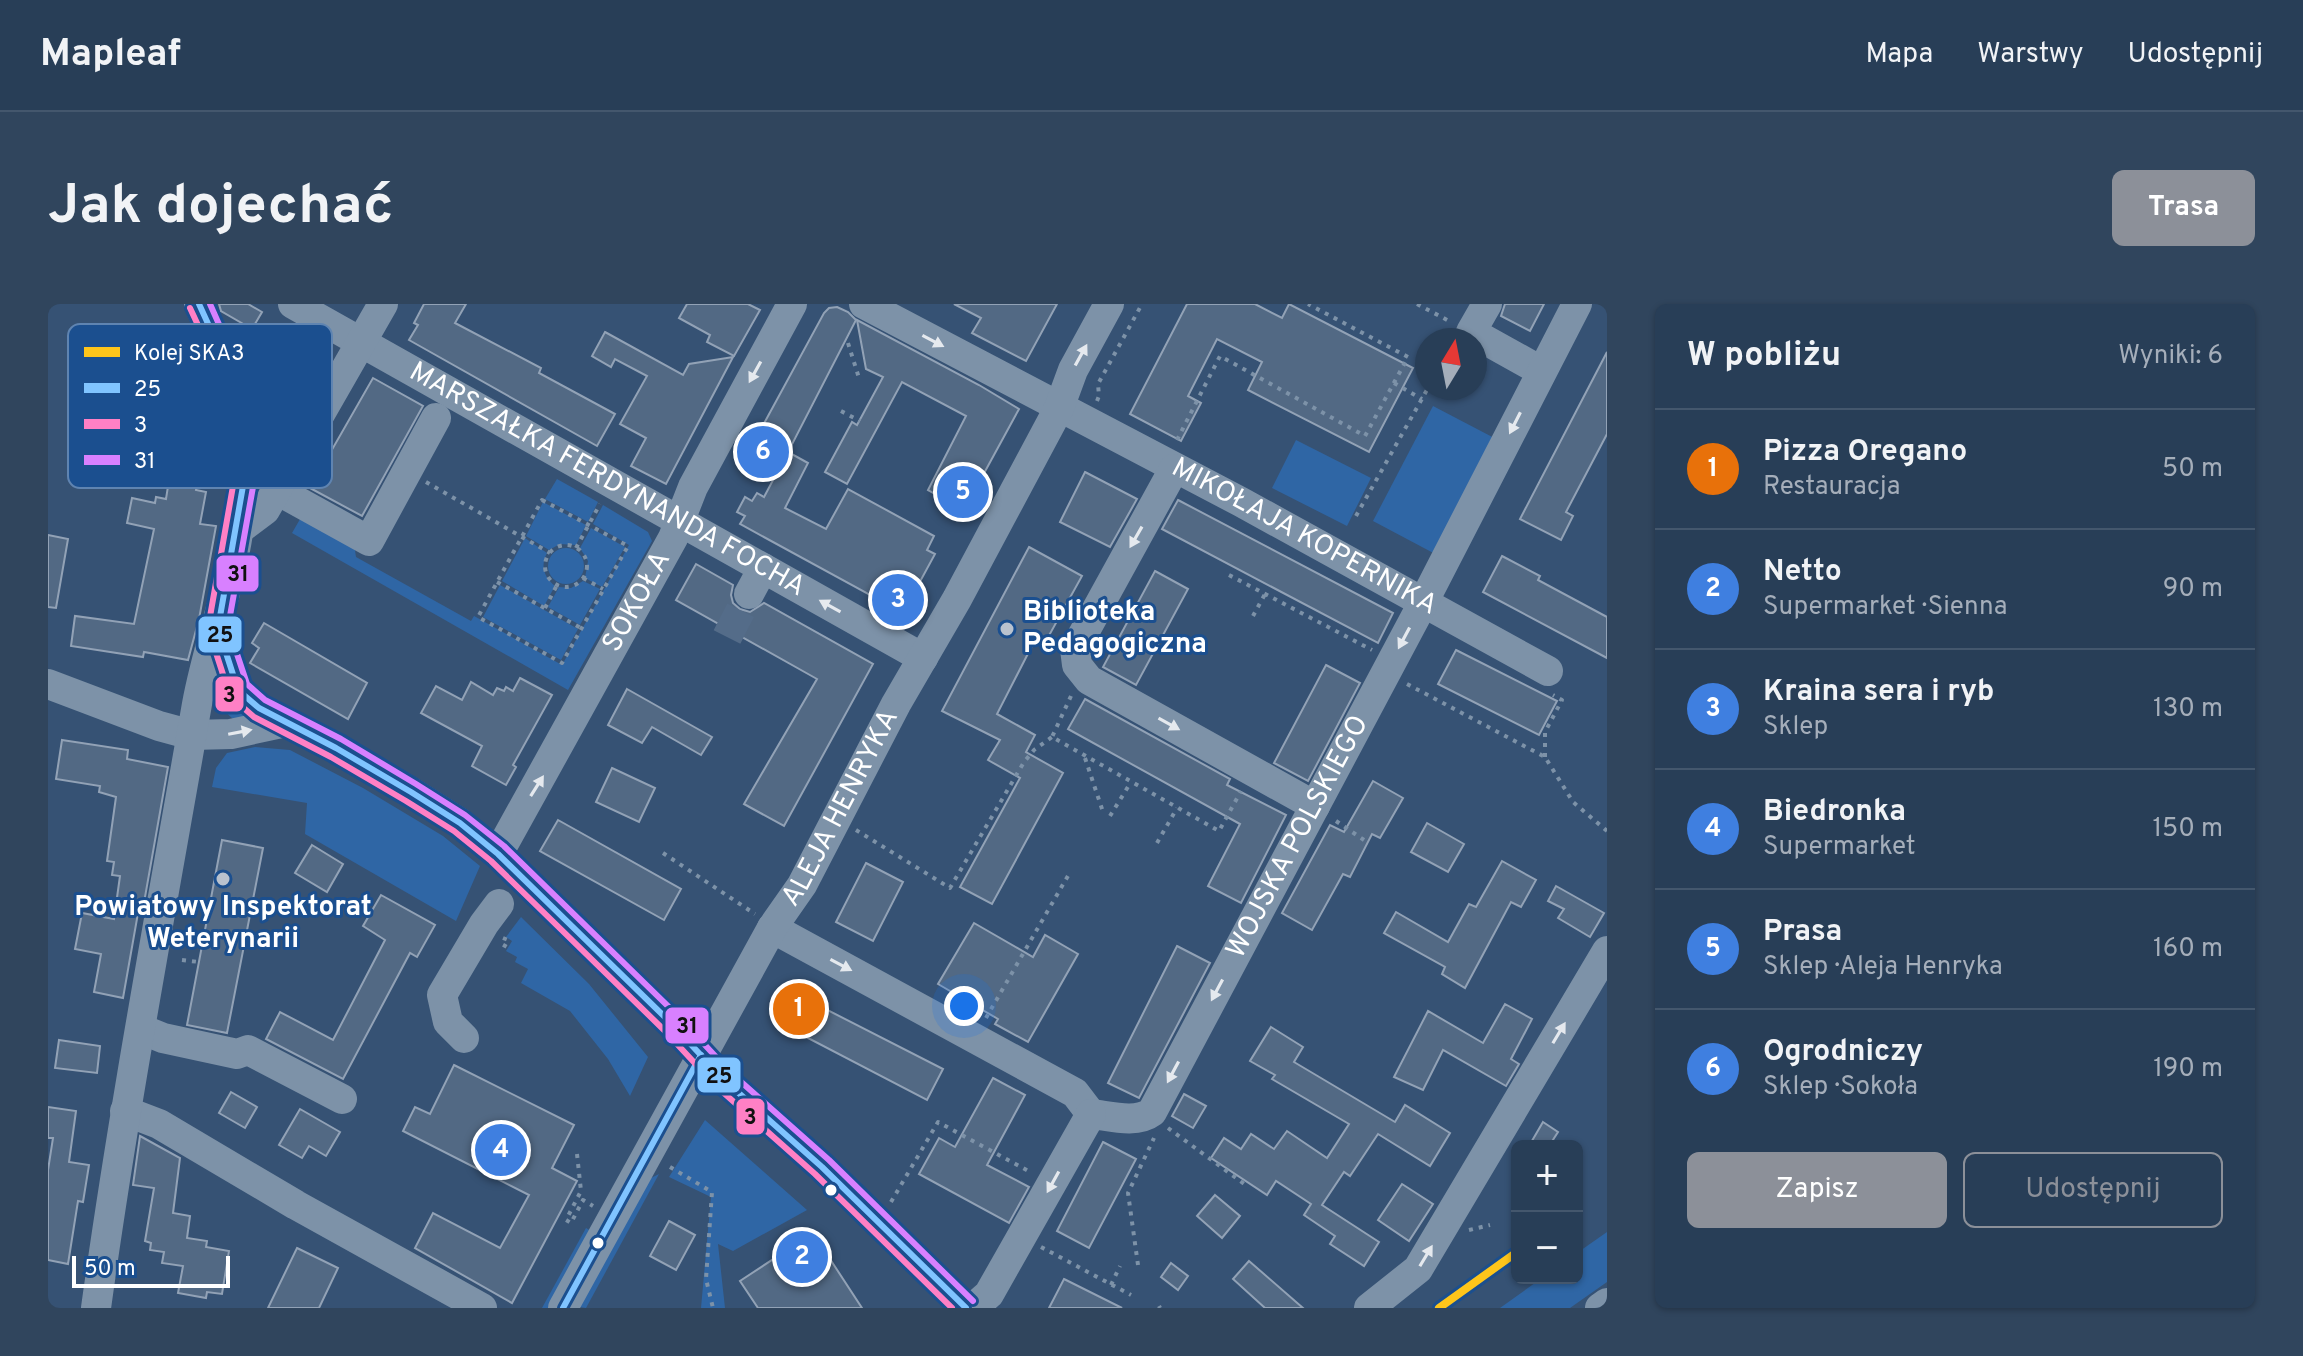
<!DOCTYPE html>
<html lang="pl">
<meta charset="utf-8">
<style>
body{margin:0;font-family:Overpass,sans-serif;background:#30455d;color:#f1f3f6}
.controls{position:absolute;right:24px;bottom:24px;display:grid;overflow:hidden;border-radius:12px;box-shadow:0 2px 6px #0004}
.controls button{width:72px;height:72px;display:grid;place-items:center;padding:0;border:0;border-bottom:2px solid #44576d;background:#283e57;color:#f1f3f6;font:40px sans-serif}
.compass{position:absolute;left:1367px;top:24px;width:72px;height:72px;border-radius:50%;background:#283e57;box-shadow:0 2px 6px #0004;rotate:10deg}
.scale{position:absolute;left:24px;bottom:20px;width:158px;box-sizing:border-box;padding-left:8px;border:4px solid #fff;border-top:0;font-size:22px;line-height:28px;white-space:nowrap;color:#fff;-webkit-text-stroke:6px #1b4f8f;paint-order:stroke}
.you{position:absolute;left:916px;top:702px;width:28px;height:28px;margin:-20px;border:6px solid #fff;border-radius:50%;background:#1a73e8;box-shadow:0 0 0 12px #1a73e833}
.badge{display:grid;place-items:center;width:52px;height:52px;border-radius:50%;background:#8c9099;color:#fff;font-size:26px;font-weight:700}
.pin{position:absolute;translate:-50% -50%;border:4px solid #fff;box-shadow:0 2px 8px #0006}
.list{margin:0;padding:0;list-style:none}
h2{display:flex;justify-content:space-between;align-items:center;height:104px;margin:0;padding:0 32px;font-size:34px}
h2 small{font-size:26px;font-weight:400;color:#a5aeba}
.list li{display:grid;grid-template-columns:52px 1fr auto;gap:24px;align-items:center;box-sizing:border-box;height:120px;padding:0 32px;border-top:2px solid #44576d}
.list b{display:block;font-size:30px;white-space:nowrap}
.list p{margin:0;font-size:26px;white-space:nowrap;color:#a5aeba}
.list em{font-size:26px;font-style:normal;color:#a5aeba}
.actions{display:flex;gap:16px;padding:24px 32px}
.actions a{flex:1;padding:18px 0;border:2px solid #8c9099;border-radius:12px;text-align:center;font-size:28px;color:#8c9099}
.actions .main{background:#8c9099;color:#fff}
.map{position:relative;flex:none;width:1559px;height:1004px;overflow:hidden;border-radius:12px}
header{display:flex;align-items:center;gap:48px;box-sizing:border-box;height:112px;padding:0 40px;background:#283e57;border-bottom:2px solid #44576d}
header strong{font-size:38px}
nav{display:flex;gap:44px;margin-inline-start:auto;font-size:28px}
.intro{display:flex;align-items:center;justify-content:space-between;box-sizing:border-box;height:192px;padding:0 48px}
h1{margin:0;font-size:56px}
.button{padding:20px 36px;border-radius:12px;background:#8c9099;color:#fff;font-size:28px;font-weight:700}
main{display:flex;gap:48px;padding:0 48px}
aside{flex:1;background:#283e57;border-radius:12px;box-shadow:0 2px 6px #0004}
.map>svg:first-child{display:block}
.green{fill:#2f66a5}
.building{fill:#526984;stroke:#92a2b6;stroke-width:2}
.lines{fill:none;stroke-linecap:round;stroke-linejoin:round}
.minor-tunnel{stroke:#546c89;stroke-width:30;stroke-dasharray:30 15;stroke-linecap:butt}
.path{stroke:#7d92a8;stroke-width:4;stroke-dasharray:4 6;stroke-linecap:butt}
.minor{stroke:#7d92a8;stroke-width:30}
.bus-1-casing{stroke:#1b4f8f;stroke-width:12}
.bus-2-casing{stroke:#1b4f8f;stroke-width:12}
.bus-3-casing{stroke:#1b4f8f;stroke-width:12}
.bus-1{stroke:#80c4ff;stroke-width:6}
.bus-2{stroke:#ff80c5;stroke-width:6}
.bus-3{stroke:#d880ff;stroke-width:6}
.rail-1-casing{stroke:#1b4f8f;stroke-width:14}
.rail-1{stroke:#fec51b;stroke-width:8}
.oneway{fill:#e5e9ee}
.poi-dot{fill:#b9c2ce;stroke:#1b4f8f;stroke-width:3}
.bus-dot{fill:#fff;stroke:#1b4f8f;stroke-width:3}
.labels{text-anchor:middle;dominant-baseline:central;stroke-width:6;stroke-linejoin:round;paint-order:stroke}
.street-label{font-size:28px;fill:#fff;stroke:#1b4f8f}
.poi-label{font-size:28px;font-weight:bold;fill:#fff;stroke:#1b4f8f;text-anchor:start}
.key{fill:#1b4f8f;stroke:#5f84b1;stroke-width:2}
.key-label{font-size:22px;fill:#fff}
.line-badge{stroke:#1b4f8f;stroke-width:3}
.pale-badge-label{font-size:22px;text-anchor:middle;font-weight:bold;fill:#111}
</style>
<header>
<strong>Mapleaf</strong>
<nav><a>Mapa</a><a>Warstwy</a><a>Udostępnij</a></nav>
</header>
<div class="intro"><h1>Jak dojechać</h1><a class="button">Trasa</a></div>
<main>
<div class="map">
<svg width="1559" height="1004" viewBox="0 0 1559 1004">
<rect width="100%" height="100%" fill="#365274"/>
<!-- green -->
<g class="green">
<polygon points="1385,102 1452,137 1391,252 1325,217"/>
<polygon points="1248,136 1323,174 1299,222 1224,184"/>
<polygon points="509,175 550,198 540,218 497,195"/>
<polygon points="495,198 538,221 528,241 512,240 501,246 478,232"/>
<polygon points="555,201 600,228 604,237 520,386 244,229 255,210 306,240 308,253 423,317 426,312 514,361 581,241 545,220"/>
<polygon points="543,224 577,243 554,283 537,274 540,257 532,244"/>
<path d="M477,234L499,249C492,262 496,273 507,282L496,302L454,277Z"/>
<circle cx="518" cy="262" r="18"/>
<polygon points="535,277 552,285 532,321 500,303 511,283 523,284"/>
<polygon points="452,281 530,325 513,356 435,313"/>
<polygon points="163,374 181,396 205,416 189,419 160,391"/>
<polygon points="207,443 242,446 315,484 395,532 432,562 408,617 257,530 259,499 164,483 168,464 179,449"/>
<polygon points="473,613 541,680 600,753 582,792 560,755 522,707 473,679 480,665 467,658 469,653 458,647 464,637 458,633"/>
<polygon points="657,816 759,906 685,947 670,940 677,1004 653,1004 663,893 621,873"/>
<polygon points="611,870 538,1004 531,1003 601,875"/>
<polygon points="538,924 543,927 500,1004 494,1004"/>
<polygon points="1559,928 1559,978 1522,1004 1452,1004 1494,974 1529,974 1529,949"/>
</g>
<!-- building -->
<g class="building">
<polygon points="171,0 200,0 214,8 204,25 173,7"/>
<polygon points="376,0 418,0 407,19 493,64 491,69 567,110 549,142 361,36 370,21 366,19"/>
<polygon points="639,0 700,0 712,6 686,52 659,38 662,31 631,14"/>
<polygon points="906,0 1009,0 978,57 924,29 933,14"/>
<polygon points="1139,0 1207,0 1234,14 1241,0 1365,64 1321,148 1200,86 1214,58 1169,35 1140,92 1153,99 1133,137 1082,110"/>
<polygon points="1457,0 1496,0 1482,27 1453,12"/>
<polygon points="789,3 800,8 808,16 740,148 760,159 737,204 778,225 800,185 886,232 879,246 887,250 855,309 692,220 697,212 689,208 697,193 704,197 709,189 716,193 732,163 701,147 776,9 781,4"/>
<polygon points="809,16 931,81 971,105 916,206 880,186 918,112 854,78 799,180 777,168 804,118 809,121 835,73 818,65"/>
<polygon points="557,28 635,71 641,60 685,53 618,180 583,162 598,134 572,120 599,72 567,55 563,63 544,52"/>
<polygon points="1559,48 1559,130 1518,208 1525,212 1513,236 1472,215"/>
<polygon points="325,74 375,102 314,212 262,184"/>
<polygon points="135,152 153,155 148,186 158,188 152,220 168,222 151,315 140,356 96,348 95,353 23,342 27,312 86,320 106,225 79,219 84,194 107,199 108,193 118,195 121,176 131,178"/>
<polygon points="1037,168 1089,195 1062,243 1012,218"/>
<polygon points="1130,196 1345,309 1330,339 1114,225"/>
<polygon points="0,231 20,235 8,304 0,303"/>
<polygon points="981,243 1034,272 998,337 989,332 949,410 987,431 978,448 1015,469 944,600 912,583 972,474 940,456 952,436 894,407"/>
<polygon points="1454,252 1492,272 1490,276 1559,313 1559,354 1435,288"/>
<polygon points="648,260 685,281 683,291 685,299 692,305 702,308 716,299 825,360 736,522 696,500 769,375 628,296"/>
<polygon points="1107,267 1140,285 1088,381 1055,363"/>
<polygon points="216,319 319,379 300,415 202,359 211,344 204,339"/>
<polygon points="1408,346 1509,397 1491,431 1390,380"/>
<polygon points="1278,361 1312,379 1260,477 1226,459"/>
<polygon points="472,374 504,391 465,461 468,463 458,481 424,462 434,442 373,409 388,382 414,396 423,378 445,391 449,384 456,387 458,383 465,387"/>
<polygon points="579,385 664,433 653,451 604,423 594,439 560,421"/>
<polygon points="1037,395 1182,475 1179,481 1238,511 1193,599 1160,582 1192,520 1020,425"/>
<polygon points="14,436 80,446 79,455 120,463 94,610 90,609 75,694 46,688 53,650 27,645 34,609 66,615 72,572 64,571 66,558 59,557 68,493 51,488 52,482 8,475"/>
<polygon points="564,464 607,484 591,518 548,498"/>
<polygon points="1325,477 1355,494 1332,534 1324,530 1302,573 1295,570 1264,626 1234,609 1282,521 1296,528"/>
<polygon points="510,516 633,585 616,616 492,547"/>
<polygon points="1379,519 1416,540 1400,568 1363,548"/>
<polygon points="174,536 215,544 179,729 139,721"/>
<polygon points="264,541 295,560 279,588 247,569"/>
<polygon points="1454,557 1488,576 1473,603 1463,598 1417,684 1394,670 1397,663 1336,629 1348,608 1400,638 1421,600 1428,603"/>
<polygon points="818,559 855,578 825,637 788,618"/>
<polygon points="1508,582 1556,609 1542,633 1510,614 1516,605 1500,597"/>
<polygon points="333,591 387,621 369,653 362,649 295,775 218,735 232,708 285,736 337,636 315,622"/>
<polygon points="926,619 985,653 997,631 1030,650 980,738 947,720 950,715 890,680"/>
<polygon points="1129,642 1162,659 1091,794 1060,779"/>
<polygon points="750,691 895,765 879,796 735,721"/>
<polygon points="1457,700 1484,715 1463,755 1471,760 1458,782 1395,746 1375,786 1346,773 1380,707 1435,739"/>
<polygon points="1223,723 1255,743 1246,758 1347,818 1357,801 1402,829 1382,862 1330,830 1302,872 1296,868 1274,901 1331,938 1316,962 1282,940 1287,932 1256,911 1263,900 1228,877 1219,891 1163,854 1176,834 1193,845 1203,830 1226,845 1239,827 1279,854 1301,820 1224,775 1227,771 1202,757"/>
<polygon points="11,736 52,742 49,769 7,764"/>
<polygon points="406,761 526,821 504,864 529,877 464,999 367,944 385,909 452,944 481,891 355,827 367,803 382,810"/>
<polygon points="945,774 977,791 939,861 981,883 961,919 871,870 891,834 907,843"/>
<polygon points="183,788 209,803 197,824 171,809"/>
<polygon points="1136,790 1158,802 1145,824 1124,812"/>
<polygon points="0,803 28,807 21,858 41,861 35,898 30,897 20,960 0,956 0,866 5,834 0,834"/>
<polygon points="252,805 292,828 278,852 261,842 254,854 231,841"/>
<polygon points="1495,818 1510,828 1501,842 1481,842"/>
<polygon points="92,832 132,854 125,909 142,912 139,934 159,937 158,943 181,947 174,990 159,988 158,994 130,989 135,962 114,959 116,948 102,946 103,939 97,937 106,884 85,881"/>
<polygon points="1055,838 1088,855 1041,944 1009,927"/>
<polygon points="1354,880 1385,900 1361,937 1330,916"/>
<polygon points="1167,891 1192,912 1174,934 1149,912"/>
<polygon points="621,917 647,931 628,966 602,952"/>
<polygon points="765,929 814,1004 710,1004 692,977"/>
<polygon points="249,944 290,964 271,1004 220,1004"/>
<polygon points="1201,957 1255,1004 1217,1004 1185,975"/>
<polygon points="1123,959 1140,972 1130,986 1113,973"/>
<polygon points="1016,975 1074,1004 1001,1004"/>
</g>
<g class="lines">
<!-- minor-tunnel -->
<polyline class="minor-tunnel" points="679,333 701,290"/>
<!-- path -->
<g class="path">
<polyline points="1369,0 1403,18"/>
<polyline points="800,39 811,74"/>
<polyline points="1346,79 1374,95"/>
<polyline points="1049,97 1051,92 1050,80 1094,0"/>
<polyline points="793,107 812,117"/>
<polyline points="1129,136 1172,52 1317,132 1360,53 1260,0"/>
<polyline points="378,178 502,249"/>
<polygon points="494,196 580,242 514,359 430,313"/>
<polyline points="1308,212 1380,84"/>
<circle cx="518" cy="262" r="21"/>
<polyline points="528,244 552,200"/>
<polyline points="1181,271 1324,346"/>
<polyline points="535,274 555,285"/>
<polyline points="449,278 533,324"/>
<polyline points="497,304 509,281"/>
<polyline points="1205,312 1217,290"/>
<polyline points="1359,380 1497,453 1525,498 1559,527"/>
<polyline points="1023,392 1004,433 1171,527 1193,487"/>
<polyline points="1497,453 1497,428 1514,396 1505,391"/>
<polyline points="1037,454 1055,508"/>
<polyline points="1062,512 1083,478"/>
<polyline points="1288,517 1316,536"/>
<polyline points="808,526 902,584 976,458 986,446 1004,433"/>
<polyline points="1109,539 1129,504"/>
<polyline points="615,549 707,610"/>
<polyline points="455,634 460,636 455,645"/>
<polyline points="134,656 151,658"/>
<polyline points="938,714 1021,570"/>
<polyline points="1120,824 1199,882"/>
<polyline points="529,850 533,887 518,916 523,919 535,896 545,902"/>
<polyline points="622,863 664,888 658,975 665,1004"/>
<polyline points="843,898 890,818 984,869"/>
<polyline points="1421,926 1442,921"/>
<polyline points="993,943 1083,991"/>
<polyline points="1090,961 1080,889 1106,834"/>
<polyline points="1063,981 1072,962"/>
<polyline points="1111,1002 1112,1004"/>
</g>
<!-- minor -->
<g class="minor">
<path id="s1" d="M245,0L875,354"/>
<path id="s2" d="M816,0L1193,198L1500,367"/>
<polyline points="1439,0 1423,28 1493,67"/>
<polyline points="1126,165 1027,345 1029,361 1041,376 1267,502"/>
<polyline points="229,186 321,237 388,114"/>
<polyline points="189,227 217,206 335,0"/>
<polyline points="701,290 715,264"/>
<polyline points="170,324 190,386 211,404 288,444 363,488 412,519 450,550 623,719 675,775 774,863 918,1004"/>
<polyline points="0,380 111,422 144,431 183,430 238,418"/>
<path id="s3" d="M450,550L625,234L645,183L744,0"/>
<polyline points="724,624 1027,789 1043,810"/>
<polyline points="93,725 115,734 189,750 200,746 294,795"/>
<polyline points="416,734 400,718 394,691 436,620 451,600"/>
<polyline points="77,807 111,820 248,901 434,1004"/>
<path id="s4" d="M1043,810C1062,812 1088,820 1104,808L1375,299L1529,0"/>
<path d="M48,1004C76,802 114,601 149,400C162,328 194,256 194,181C195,117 177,58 151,0"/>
<path id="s5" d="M515,1004L724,624L754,581L848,400L909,295L1011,104L1025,66L1061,0"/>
<polyline points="925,1004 941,990 1043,810"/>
<polyline points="1321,1004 1370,965 1559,647"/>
<polyline points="1552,1004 1559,999"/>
</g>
<defs>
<g id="bus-1">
<polyline points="151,0 172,46 189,115 195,182 170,324 190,386 211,404 288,444 363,488 412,519 450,550 623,719 675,775 774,863 918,1004"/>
<polyline points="515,1004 653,751"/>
</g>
<polyline id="bus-2" points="142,4 163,49 179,117 185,182 160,324 182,392 206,413 283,453 358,497 406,527 443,557 616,726 668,782 767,870 904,1004"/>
<polyline id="bus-3" points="162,0 181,43 199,114 205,183 180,323 199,380 217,396 293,435 368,480 417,511 456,542 630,712 682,768 781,856 925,997"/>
</defs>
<!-- bus-1 casing -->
<use href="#bus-1" class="bus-1-casing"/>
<!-- bus-2 casing -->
<use href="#bus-2" class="bus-2-casing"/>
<!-- bus-3 casing -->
<use href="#bus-3" class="bus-3-casing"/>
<!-- bus-1 -->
<use href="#bus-1" class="bus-1"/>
<!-- bus-2 -->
<use href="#bus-2" class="bus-2"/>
<!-- bus-3 -->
<use href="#bus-3" class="bus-3"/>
<defs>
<polyline id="rail-1" points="1391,1004 1469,948"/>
</defs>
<!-- rail-1 casing -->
<use href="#rail-1" class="rail-1-casing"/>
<!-- rail-1 -->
<use href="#rail-1" class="rail-1"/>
</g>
<!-- one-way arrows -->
<defs><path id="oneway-solid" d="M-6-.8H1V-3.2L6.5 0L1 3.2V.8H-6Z" transform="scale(2)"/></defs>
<g class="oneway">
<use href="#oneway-solid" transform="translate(885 37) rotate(28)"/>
<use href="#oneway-solid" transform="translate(1033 51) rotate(-61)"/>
<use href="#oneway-solid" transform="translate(707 68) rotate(119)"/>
<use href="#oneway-solid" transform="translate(1467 119) rotate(117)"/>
<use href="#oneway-solid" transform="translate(1088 233) rotate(120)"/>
<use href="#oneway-solid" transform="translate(782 302) rotate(-151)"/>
<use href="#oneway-solid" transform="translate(1356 334) rotate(118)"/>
<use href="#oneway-solid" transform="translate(1121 420) rotate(29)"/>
<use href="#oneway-solid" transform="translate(192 428) rotate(-11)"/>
<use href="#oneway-solid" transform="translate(489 482) rotate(-58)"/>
<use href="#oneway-solid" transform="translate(793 661) rotate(28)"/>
<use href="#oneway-solid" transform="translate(1169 686) rotate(118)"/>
<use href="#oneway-solid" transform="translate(1511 729) rotate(-59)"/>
<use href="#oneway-solid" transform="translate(1125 768) rotate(118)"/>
<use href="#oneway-solid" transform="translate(1005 878) rotate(119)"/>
<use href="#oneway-solid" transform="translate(1378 952) rotate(-59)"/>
</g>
<!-- markers -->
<g class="poi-dot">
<circle cx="959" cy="325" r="8"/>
<circle cx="175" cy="575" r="8"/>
</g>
<g class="bus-dot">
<circle cx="783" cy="886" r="7"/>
<circle cx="550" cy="939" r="7"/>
</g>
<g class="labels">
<!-- street labels -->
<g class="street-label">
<text stroke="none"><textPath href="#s1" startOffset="360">MARSZAŁKA FERDYNANDA FOCHA</textPath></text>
<text stroke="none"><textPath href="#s2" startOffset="498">MIKOŁAJA KOPERNIKA</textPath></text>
<text stroke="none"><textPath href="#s3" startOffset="288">SOKOŁA</textPath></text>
<text stroke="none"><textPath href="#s5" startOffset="572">ALEJA HENRYKA</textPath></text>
<text stroke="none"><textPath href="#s4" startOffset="374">WOJSKA POLSKIEGO</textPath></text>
</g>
<!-- poi labels -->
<g class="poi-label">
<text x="975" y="309">Biblioteka<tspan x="975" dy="32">Pedagogiczna</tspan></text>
<text x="175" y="604" text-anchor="middle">Powiatowy Inspektorat<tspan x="175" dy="32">Weterynarii</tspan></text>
</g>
</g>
<!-- legend -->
<rect x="20" y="20" width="264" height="164" rx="12" class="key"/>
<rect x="36" y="43" width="36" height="10" fill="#fec51b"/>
<rect x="36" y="79" width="36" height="10" fill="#80c4ff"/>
<rect x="36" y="115" width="36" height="10" fill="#ff80c5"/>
<rect x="36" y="151" width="36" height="10" fill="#d880ff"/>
<g class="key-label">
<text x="86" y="56">Kolej SKA3</text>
<text x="86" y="92">25</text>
<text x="86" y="128">3</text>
<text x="86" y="164">31</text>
</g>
<g class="line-badge">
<rect x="167" y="250" width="45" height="39" rx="8" fill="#d880ff"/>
<rect x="149" y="311" width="46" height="39" rx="8" fill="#80c4ff"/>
<rect x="166" y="371" width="31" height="38" rx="8" fill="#ff80c5"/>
<rect x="616" y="702" width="46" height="39" rx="8" fill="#d880ff"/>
<rect x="648" y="752" width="46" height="38" rx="8" fill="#80c4ff"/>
<rect x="687" y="793" width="31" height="39" rx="8" fill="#ff80c5"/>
</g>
<g class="pale-badge-label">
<text x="190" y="277">31</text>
<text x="172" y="338">25</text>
<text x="181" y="398">3</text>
<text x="639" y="729">31</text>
<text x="671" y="779">25</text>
<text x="702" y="820">3</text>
</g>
</svg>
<div class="controls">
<button>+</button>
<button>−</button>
</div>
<svg class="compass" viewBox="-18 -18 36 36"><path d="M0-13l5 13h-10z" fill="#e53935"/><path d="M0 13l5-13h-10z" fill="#a5aeba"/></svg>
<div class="scale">50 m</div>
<div class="you"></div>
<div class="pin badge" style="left:751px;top:705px;background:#e8710a">1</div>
<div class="pin badge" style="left:754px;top:953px;background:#3f7fe0">2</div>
<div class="pin badge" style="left:850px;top:296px;background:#3f7fe0">3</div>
<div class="pin badge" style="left:453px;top:846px;background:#3f7fe0">4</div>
<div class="pin badge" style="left:915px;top:188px;background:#3f7fe0">5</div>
<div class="pin badge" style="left:715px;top:148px;background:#3f7fe0">6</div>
</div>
<aside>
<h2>W pobliżu<small>Wyniki: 6</small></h2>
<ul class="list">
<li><span class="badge" style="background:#e8710a">1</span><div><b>Pizza Oregano</b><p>Restauracja</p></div><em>50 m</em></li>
<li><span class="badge" style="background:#3f7fe0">2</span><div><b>Netto</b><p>Supermarket · Sienna</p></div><em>90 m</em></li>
<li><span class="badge" style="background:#3f7fe0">3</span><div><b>Kraina sera i ryb</b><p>Sklep</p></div><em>130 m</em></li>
<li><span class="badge" style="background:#3f7fe0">4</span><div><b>Biedronka</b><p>Supermarket</p></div><em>150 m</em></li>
<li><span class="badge" style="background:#3f7fe0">5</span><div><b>Prasa</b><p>Sklep · Aleja Henryka</p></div><em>160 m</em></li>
<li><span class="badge" style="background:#3f7fe0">6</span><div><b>Ogrodniczy</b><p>Sklep · Sokoła</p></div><em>190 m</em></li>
</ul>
<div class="actions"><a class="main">Zapisz</a><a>Udostępnij</a></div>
</aside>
</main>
